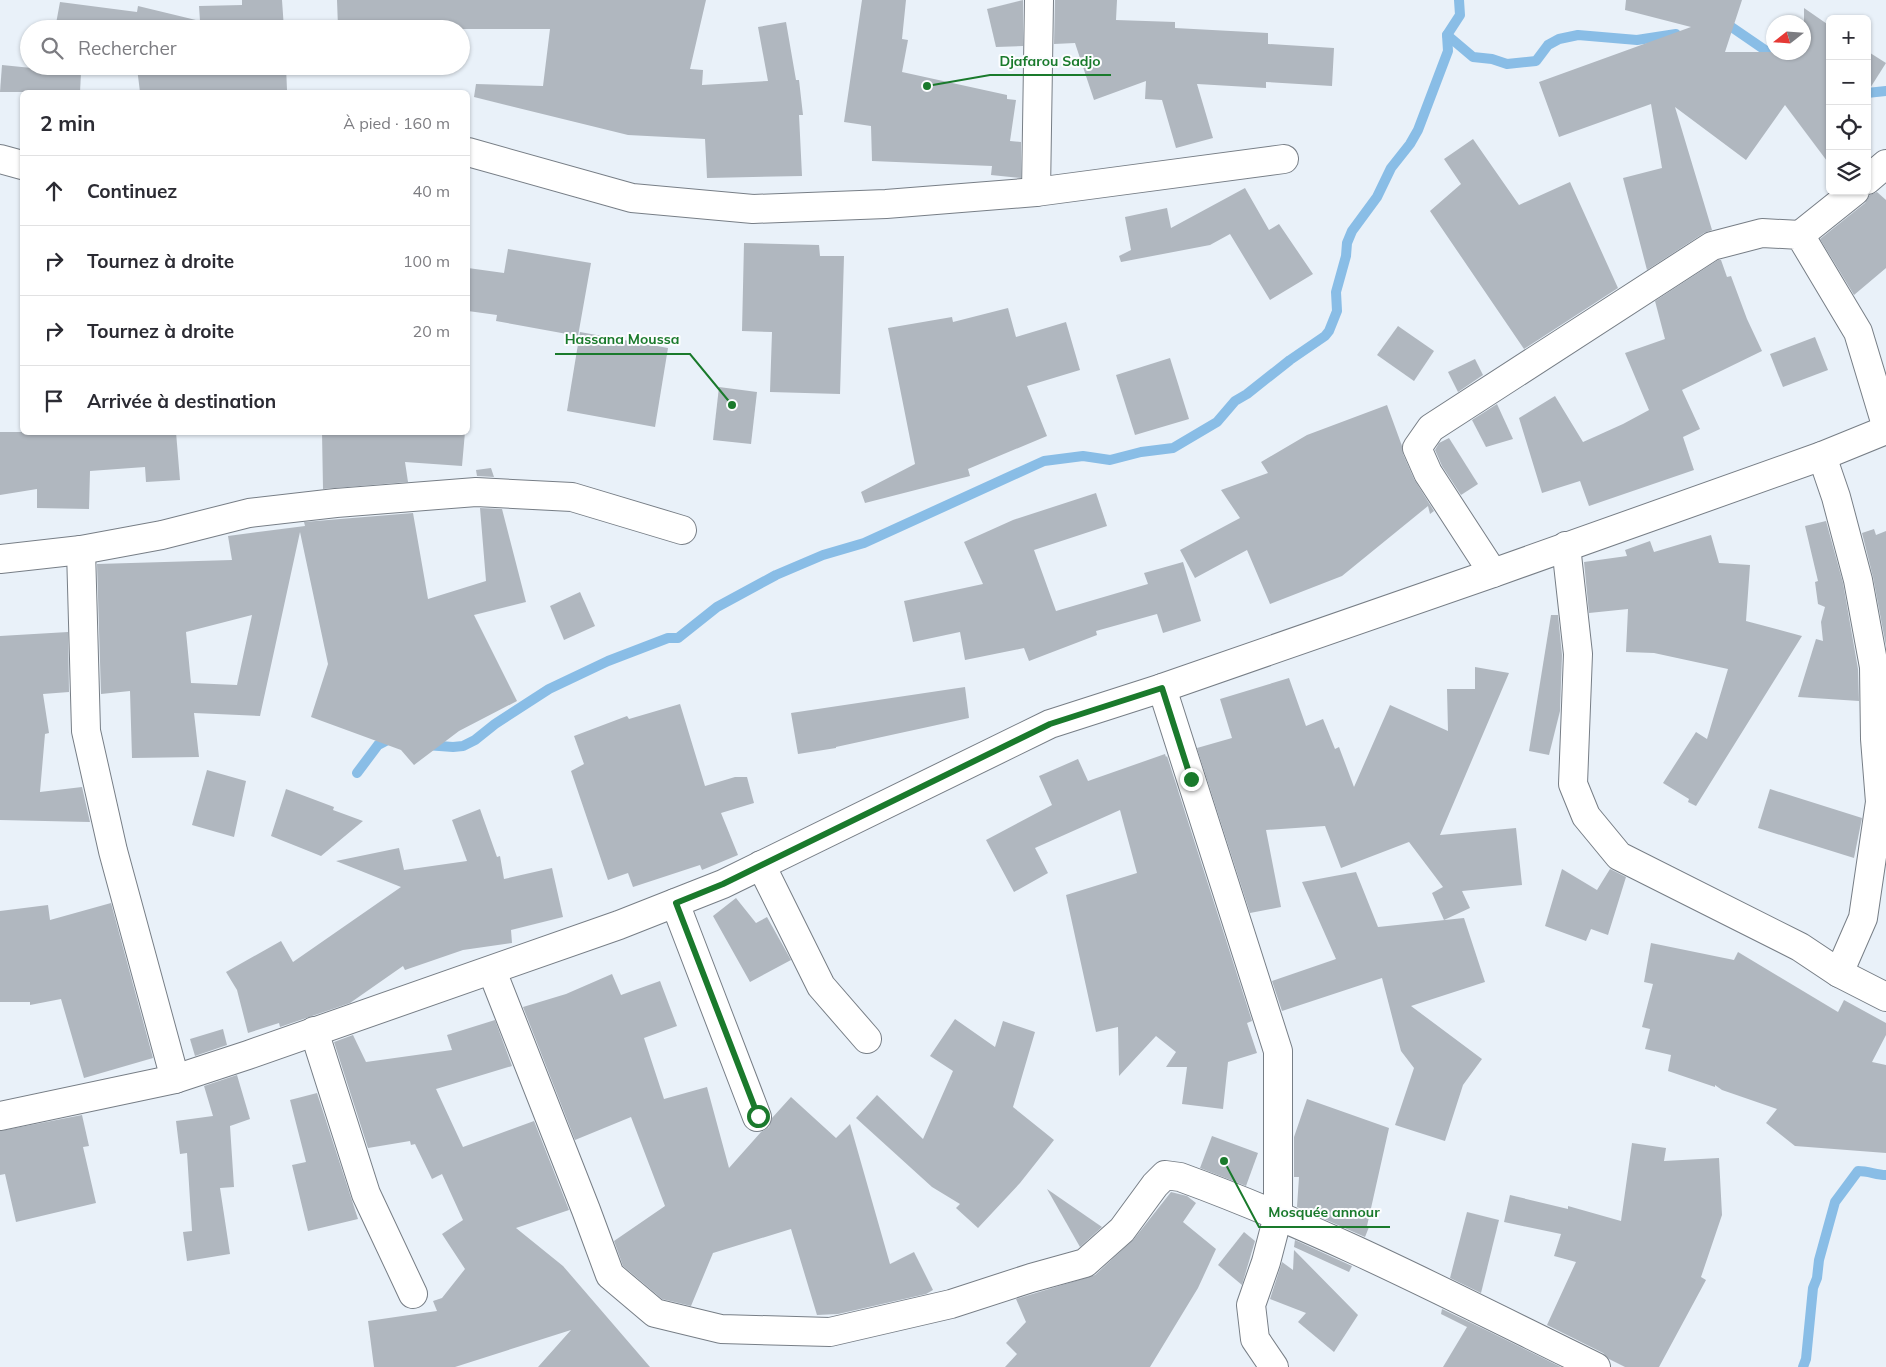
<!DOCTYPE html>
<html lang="fr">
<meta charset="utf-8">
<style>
body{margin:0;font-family:Mulish,sans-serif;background:#f2f2f3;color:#2b2b33}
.controls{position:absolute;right:15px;top:15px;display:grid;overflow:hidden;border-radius:8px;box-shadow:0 1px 4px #0004}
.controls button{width:45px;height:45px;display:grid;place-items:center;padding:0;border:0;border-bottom:1px solid #e1e1e2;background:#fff;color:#2b2b33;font:25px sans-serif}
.compass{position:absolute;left:1766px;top:15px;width:45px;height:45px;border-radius:50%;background:#fff;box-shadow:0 1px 4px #0004;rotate:253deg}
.stop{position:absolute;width:15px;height:15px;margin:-11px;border:4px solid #1a7a2c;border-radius:50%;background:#fff}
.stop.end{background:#1a7a2c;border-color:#fff;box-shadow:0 1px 5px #0008}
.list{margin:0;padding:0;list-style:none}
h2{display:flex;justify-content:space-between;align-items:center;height:65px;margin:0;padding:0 20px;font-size:21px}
h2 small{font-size:16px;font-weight:400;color:#7c7c81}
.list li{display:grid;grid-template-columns:32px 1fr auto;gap:15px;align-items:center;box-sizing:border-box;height:70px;padding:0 20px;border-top:1px solid #e1e1e2}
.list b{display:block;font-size:19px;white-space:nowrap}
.list em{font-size:16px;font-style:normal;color:#7c7c81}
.icon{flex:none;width:28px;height:28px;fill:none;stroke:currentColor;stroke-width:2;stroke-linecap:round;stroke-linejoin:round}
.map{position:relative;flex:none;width:1886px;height:1367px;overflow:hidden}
.search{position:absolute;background:#fff;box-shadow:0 1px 4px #0004;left:20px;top:20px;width:450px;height:55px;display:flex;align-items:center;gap:12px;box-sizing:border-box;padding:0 18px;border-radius:28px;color:#7c7c81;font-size:19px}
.panel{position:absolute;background:#fff;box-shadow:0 1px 4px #0004;left:20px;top:90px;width:450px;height:345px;border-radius:8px}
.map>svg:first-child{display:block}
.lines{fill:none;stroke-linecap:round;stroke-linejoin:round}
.stream{stroke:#89bde6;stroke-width:10}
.building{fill:#b0b7bf;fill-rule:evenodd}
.street-casing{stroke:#777e86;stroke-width:30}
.street{stroke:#fff;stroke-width:28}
.route{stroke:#1a7a2c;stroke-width:6}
.leader{fill:none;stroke:#1a7a2c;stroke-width:2}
.callout-dot{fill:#1a7a2c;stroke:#fcfdff;stroke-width:2}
.callout-label{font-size:14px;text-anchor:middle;font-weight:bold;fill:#1a7a2c;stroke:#fcfdff;stroke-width:4;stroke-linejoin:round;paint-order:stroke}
</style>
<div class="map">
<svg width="1886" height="1367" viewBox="0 0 1886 1367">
<rect width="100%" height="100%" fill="#e9f1f9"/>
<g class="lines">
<!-- stream -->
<g class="stream">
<polyline points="1720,27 1730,26 1778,59"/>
<polyline points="1447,35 1473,57 1492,59 1507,64 1536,61 1548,45 1559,39 1578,35 1637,40 1676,34"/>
<polyline points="1867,93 1886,91"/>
<polyline points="426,745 453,747 463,746 475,740 495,724 549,689 608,661 668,638 678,638 717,607 776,575 823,555 864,543 1044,461 1083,456 1110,460 1141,452 1173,448 1217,422 1235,401 1247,394 1290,360 1325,336 1329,331 1337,311 1336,292 1346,256 1347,243 1352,231 1377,197 1391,168 1410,144 1418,130 1448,51 1447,35 1460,15 1459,0"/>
<polyline points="357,773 378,745 393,737"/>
<path d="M1803,1367L1806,1359L1813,1288L1817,1278L1819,1260L1835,1202L1858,1171C1869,1171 1876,1175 1886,1175"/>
</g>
</g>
<!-- building -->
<g class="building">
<polygon points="242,0 282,0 284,29 55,29 60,2 137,12 138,6 200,21 199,6 242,5"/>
<polygon points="337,0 706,0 690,69 703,70 702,85 768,81 758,27 786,22 796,80 799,80 803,115 799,115 802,176 707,178 705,139 628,135 474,97 476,84 543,86 550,29 380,29 380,27 338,27"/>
<polygon points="862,0 906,0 902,39 908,40 902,72 1007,95 1007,99 1016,100 1010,141 1021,142 1021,178 991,175 992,166 872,161 871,126 844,122"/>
<polygon points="1023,0 1023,46 996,47 987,9"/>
<polygon points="1055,0 1117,0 1116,20 1175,22 1175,28 1268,33 1268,44 1334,48 1332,86 1266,82 1266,88 1197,84 1213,138 1176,148 1162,100 1145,99 1146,81 1094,100 1075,43 1054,44"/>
<polygon points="1626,0 1742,0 1725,52 1804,52 1804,8 1830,26 1830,165 1785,105 1746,160 1675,107 1712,230 1704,233 1647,270 1623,178 1662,168 1651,104 1559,137 1539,82 1691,27 1625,10"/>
<polygon points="1867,51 1886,63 1867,93"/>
<polygon points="2,65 81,73 80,92 0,92"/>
<polygon points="112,66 286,66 287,90 253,92 140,92 137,68"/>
<polygon points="1473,139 1519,205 1570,182 1618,288 1524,349 1430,211 1461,184 1444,159"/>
<polygon points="1245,188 1269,230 1279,224 1313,274 1270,300 1230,234 1210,245 1121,262 1119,256 1131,250 1125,217 1167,208 1171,228"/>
<polygon points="1877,192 1886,200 1886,268 1854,295 1820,239 1865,203 1870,195"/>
<polygon points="744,243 819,245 820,256 844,256 840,394 770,392 772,332 742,331"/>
<polygon points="508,249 591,263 578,336 496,321 497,315 468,311 468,268 504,273"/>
<polygon points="1718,260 1721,260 1727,277 1731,276 1747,319 1762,351 1682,390 1700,429 1683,437 1694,470 1589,506 1580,481 1542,493 1519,418 1555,396 1583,442 1623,424 1649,410 1625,353 1665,339 1655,301"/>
<polygon points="1008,308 1016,337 1066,322 1080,370 1027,386 1047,436 968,469 970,476 865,503 861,492 915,464 888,328 952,317 953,322"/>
<polygon points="1398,326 1434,351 1414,381 1377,355"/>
<polygon points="580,332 668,348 655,427 567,411"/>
<polygon points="1815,337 1828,370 1783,387 1770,354"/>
<polygon points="1170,358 1189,419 1135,435 1116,375"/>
<polygon points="1475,359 1483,375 1458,392 1448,372"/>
<polygon points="719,387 757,392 751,444 713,440"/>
<polygon points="1497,404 1513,439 1486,447 1472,420"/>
<polygon points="1387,405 1402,446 1403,454 1414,479 1434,511 1430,514 1428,506 1342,576 1270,604 1247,550 1195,578 1180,550 1240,518 1221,490 1268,473 1261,462 1307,435"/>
<polygon points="0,432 176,432 180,480 146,482 145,467 90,471 89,509 37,508 37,489 0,495"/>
<polygon points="322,432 465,432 462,466 405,462 408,482 323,489"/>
<polygon points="1449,438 1478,484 1461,495 1442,466 1435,450 1439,443"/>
<polygon points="491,468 494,477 477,476 476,470"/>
<polygon points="1096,493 1107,526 1034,550 1056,611 1148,584 1144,573 1183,562 1201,621 1163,633 1157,614 1096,631 1097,635 1029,661 1024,648 965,660 960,632 913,642 904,601 983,584 964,542 1013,520"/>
<path d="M480,508L502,509L526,602L474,615L517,701L459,731L414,765L401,750L311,717L328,664L300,532L260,716L194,713L199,757L132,758L130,691L101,694L97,564L232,560L228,536L305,526L304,522L413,513L428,599L486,581ZM252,615L237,685L191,683L186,632Z"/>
<polygon points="1826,521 1843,583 1858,669 1859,701 1798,697 1816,639 1823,641 1821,622 1825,607 1818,604 1815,582 1818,581 1805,526"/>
<polygon points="1874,529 1876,535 1886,531 1886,646 1873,577 1862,533"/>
<polygon points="1711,535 1719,563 1750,565 1746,621 1802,636 1696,806 1688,802 1689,799 1663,783 1696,732 1707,739 1728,669 1654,653 1626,652 1628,609 1589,613 1584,562 1627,556 1625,550 1650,541 1654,552"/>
<polygon points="580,592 595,626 564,640 550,606"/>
<polygon points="1551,615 1558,615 1562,655 1560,711 1549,755 1529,751"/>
<polygon points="68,632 69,692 43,694 49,733 45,734 40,792 82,787 90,822 0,820 0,636"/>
<polygon points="1475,667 1509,673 1440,835 1516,828 1522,885 1462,891 1470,908 1444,920 1432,893 1443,887 1409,842 1341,868 1325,826 1266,830 1281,907 1250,913 1197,748 1232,738 1220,699 1289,678 1306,726 1323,719 1335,749 1339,747 1354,787 1390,705 1448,731 1447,689 1475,689"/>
<polygon points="965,687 969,718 836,747 836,748 798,754 791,713"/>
<polygon points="680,704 705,786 735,777 747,777 754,803 721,813 738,855 702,870 700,865 633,887 628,873 608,880 571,771 584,764 574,736 627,716 629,719"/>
<polygon points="1165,754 1166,757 1167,756 1252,1021 1247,1023 1257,1053 1228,1062 1223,1109 1182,1104 1187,1067 1166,1067 1176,1052 1156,1036 1119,1076 1118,1027 1096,1032 1066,895 1137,873 1120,810 1035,848 1048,873 1014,892 986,840 1052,805 1039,776 1078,759 1088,781"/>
<polygon points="207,770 246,781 234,837 192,825"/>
<polygon points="286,789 334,807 333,810 363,821 321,856 271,836"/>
<polygon points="1770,789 1862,818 1854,858 1758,828"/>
<polygon points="480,809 497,857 500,856 504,879 552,868 563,917 511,930 512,943 463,950 405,970 403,966 350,1003 280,1027 279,1023 248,1033 237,990 226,972 281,941 293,962 401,887 336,861 399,848 404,870 467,861 452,820"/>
<polygon points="1562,869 1597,890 1610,869 1626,877 1608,935 1591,929 1586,941 1545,926"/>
<polygon points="1356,872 1378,927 1464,918 1485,982 1411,1006 1482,1059 1463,1085 1445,1141 1395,1125 1414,1068 1401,1051 1382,978 1282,1011 1272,981 1336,959 1302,882"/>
<polygon points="736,898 756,923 767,917 791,960 750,982 713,916"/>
<polygon points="111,903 153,1058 84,1078 61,999 30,1005 30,1002 0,1002 0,911 48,905 50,920"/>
<polygon points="1651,943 1734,960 1738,952 1838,1012 1844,1000 1886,1023 1886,1035 1872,1062 1886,1065 1886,1153 1795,1146 1766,1123 1777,1109 1722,1090 1715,1085 1715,1087 1668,1071 1671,1055 1645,1049 1650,1029 1642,1027 1653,984 1644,982"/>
<polygon points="612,974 621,995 660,981 677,1026 644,1038 664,1099 707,1087 729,1168 761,1132 769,1127 772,1118 791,1097 836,1138 850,1124 890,1264 914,1252 933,1290 926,1294 838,1314 817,1315 791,1229 713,1253 691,1306 662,1299 623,1266 614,1241 665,1206 631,1117 575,1140 523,1007 566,994"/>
<polygon points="955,1019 995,1047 1003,1021 1035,1032 1013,1107 1054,1140 1020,1183 978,1228 956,1208 960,1204 932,1187 856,1118 877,1095 923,1139 953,1071 930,1056"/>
<polygon points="495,1020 512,1066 436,1089 463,1147 534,1121 569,1210 516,1228 563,1266 650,1367 538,1367 571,1330 455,1367 374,1367 368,1321 437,1311 433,1301 442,1298 465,1269 442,1234 463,1220 442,1174 432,1179 415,1144 411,1145 410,1141 368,1148 334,1042 353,1035 366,1062 452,1050 447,1035"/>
<polygon points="223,1029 227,1045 195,1056 190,1039"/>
<polygon points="237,1075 250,1119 230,1126 234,1187 220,1188 230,1254 187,1261 183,1232 192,1231 187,1153 180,1154 176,1121 213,1116 204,1086"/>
<polygon points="317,1093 358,1219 308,1231 292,1165 306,1162 290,1100"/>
<polygon points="1307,1099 1389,1128 1367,1226 1369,1227 1365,1237 1297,1207 1299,1177 1294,1177 1294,1137"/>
<polygon points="82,1115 89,1146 83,1147 96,1203 16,1222 5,1174 0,1175 0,1131"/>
<polygon points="1212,1136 1258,1153 1246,1186 1200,1168"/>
<polygon points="1632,1143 1666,1148 1664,1161 1719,1158 1722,1215 1701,1277 1706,1280 1659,1367 1625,1367 1609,1359 1603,1353 1547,1325 1576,1262 1554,1256 1561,1234 1504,1222 1510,1195 1568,1209 1568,1206 1621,1221"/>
<polygon points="1047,1189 1102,1227 1080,1247"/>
<polygon points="1171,1192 1187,1196 1196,1203 1183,1222 1216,1249 1198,1288 1150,1367 1005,1367 1017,1354 1006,1343 1026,1322 1016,1299 1095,1275 1134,1239"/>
<polygon points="1467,1212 1499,1220 1481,1293 1450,1278"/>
<polygon points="1244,1232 1255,1241 1242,1285 1218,1265"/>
<polygon points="1295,1240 1352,1266 1349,1272 1294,1247"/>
<polygon points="1294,1250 1358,1315 1334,1352 1298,1322 1306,1313 1270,1299 1282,1262 1293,1270"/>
<polygon points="1442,1309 1486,1330 1561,1367 1443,1367 1467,1327 1441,1314"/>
</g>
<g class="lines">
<defs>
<g id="street">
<polyline points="468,152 632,198 753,209 886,204 1036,192 1284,159"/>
<polyline points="0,159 22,165"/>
<polyline points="1867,180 1886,164"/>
<polyline points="1036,192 1039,0"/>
<polyline points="1800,235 1855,191"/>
<polyline points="1822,456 1836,497 1858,580 1874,667 1875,739 1880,802 1863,918 1839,973"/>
<polyline points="1566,546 1578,654 1573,784 1586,816 1619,856 1800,947 1839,973 1886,997"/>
<polyline points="81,550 86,731 113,851 175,1079"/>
<polyline points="0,559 81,550 162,535 249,513 336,503 476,492 572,497 682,530"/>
<polyline points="1493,573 1428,473 1417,448 1431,428 1712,246 1762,233 1800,235 1858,332 1886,425"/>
<polyline points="1162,688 1278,1051 1278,1216 1266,1262 1251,1305 1255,1339 1274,1367"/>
<polyline points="761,865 821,986 867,1039"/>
<polyline points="675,903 757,1117"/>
<path d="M492,971L586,1210L610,1275L655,1313L721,1329L830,1332L951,1304L1031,1278L1085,1263L1122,1230L1155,1185L1165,1175L1180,1177C1323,1229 1459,1300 1596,1367"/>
<polyline points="314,1031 366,1194 413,1294"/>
<polyline points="0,1116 175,1079 248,1055 619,925 723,884 1050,724 1162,688 1493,573 1822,456 1886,430"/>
</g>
</defs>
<!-- street casing -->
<use href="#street" class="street-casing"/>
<!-- street -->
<use href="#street" class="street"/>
</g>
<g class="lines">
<!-- route -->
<polyline class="route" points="758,1116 676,903 723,884 1050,724 1162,688 1191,779"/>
</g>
<!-- callouts -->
<path class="leader" d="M927 86L990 75H1111M732 405L690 354H555M1224 1161L1259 1227H1390"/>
<g class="callout-dot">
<circle cx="927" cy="86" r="5"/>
<circle cx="732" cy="405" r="5"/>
<circle cx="1224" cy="1161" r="5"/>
</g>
<g class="callout-label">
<text x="1050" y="66">Djafarou Sadjo</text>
<text x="622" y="344">Hassana Moussa</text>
<text x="1324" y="1217">Mosquée annour</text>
</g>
</svg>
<div class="controls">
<button>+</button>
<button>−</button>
<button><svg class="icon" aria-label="locate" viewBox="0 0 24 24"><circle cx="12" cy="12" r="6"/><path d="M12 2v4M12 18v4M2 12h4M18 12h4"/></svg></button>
<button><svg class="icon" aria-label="layers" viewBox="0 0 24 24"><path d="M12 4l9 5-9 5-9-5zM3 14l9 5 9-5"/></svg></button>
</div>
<svg class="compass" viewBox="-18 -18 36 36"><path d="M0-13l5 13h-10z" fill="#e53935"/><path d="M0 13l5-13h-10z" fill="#7c7c81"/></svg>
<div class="stop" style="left:758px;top:1116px"></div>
<div class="stop end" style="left:1191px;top:779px"></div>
<div class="search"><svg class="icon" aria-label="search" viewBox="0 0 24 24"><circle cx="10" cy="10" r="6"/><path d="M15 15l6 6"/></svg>Rechercher</div>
<section class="panel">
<h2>2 min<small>À pied · 160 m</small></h2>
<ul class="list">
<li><svg class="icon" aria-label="ahead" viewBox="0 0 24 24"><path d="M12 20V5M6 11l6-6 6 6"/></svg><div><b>Continuez</b></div><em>40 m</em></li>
<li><svg class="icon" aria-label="right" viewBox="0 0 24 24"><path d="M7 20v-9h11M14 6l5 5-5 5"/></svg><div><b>Tournez à droite</b></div><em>100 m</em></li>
<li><svg class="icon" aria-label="right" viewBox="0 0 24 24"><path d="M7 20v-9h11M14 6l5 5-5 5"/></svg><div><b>Tournez à droite</b></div><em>20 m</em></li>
<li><svg class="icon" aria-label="arrive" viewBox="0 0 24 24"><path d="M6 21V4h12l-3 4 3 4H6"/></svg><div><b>Arrivée à destination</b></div></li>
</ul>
</section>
</div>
